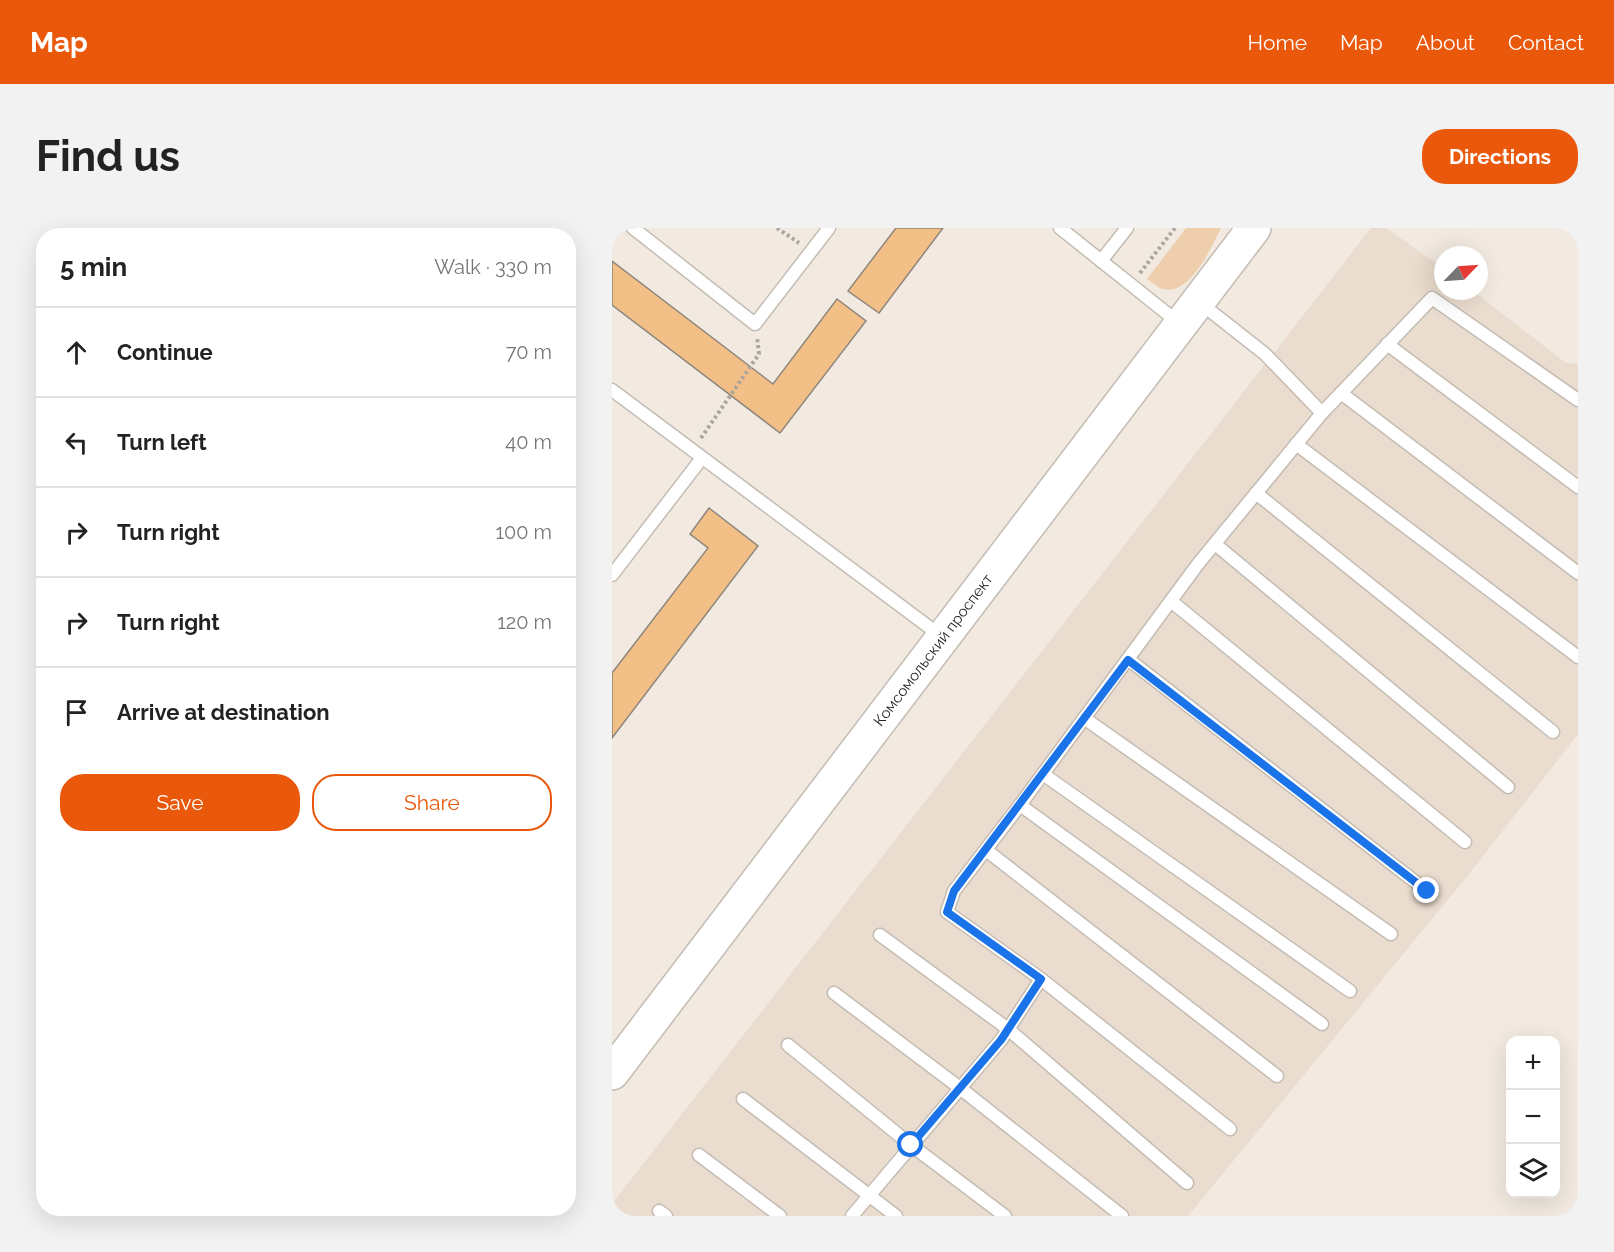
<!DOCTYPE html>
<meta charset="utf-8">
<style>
body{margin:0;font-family:Raleway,sans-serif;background:#f2f2f2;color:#222}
.controls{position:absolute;right:18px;bottom:18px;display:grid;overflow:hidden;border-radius:12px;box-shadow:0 6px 24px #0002}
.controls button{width:54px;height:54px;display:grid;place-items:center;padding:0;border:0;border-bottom:2px solid #e0e0e0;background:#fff;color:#222;font:30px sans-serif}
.compass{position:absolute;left:822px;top:18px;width:54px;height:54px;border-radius:50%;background:#fff;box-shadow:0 6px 24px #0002;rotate:65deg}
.stop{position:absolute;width:18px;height:18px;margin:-14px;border:4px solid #1a73e8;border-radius:50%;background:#fff}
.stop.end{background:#1a73e8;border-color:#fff;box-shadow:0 2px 6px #0008}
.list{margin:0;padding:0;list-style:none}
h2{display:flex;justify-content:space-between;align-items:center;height:78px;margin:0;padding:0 24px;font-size:26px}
h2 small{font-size:20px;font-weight:400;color:#767676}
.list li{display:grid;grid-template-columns:39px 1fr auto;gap:18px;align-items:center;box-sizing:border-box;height:90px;padding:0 24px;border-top:2px solid #e0e0e0}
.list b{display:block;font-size:22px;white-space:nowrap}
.list em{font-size:20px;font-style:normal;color:#767676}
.actions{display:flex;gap:12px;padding:18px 24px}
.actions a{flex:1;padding:14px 0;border:2px solid #ea580c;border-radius:24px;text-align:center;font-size:21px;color:#ea580c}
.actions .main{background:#ea580c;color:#fff}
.icon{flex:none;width:33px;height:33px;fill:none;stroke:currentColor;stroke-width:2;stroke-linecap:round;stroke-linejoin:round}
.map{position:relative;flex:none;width:966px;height:988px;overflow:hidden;border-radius:24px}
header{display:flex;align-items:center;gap:36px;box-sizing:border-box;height:84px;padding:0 30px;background:#ea580c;color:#fff}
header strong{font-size:28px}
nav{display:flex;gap:33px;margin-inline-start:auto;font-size:21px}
.intro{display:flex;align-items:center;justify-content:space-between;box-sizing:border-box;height:144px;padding:0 36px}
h1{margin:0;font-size:42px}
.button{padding:15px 27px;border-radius:24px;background:#ea580c;color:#fff;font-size:21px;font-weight:700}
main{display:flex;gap:36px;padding:0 36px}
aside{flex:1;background:#fff;border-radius:24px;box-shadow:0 6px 24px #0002}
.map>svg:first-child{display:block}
.built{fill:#eadcce}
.green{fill:#eeceac}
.building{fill:#f2bf87;stroke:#8e867d;stroke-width:1.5}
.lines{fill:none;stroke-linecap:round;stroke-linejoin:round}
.lane-casing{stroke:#c4bcb3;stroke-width:15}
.secondary-casing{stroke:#c4bcb3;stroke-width:36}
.path{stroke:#aba59d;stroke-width:4;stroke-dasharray:3 3;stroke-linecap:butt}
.lane{stroke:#fff;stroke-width:12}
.secondary{stroke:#fff;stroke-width:33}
.route{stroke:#1a73e8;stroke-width:8}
.labels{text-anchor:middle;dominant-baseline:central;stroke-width:6;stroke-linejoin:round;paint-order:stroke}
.street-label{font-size:15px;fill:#2b2825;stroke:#f2eae0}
</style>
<header>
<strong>Map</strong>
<nav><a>Home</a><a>Map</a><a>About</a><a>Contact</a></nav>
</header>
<div class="intro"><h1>Find us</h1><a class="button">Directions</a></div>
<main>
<aside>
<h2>5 min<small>Walk · 330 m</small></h2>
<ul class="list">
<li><svg class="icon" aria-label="ahead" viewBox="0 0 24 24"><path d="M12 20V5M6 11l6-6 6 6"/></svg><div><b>Continue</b></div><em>70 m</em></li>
<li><svg class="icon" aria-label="left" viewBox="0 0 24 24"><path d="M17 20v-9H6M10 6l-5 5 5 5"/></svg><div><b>Turn left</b></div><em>40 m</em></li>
<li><svg class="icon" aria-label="right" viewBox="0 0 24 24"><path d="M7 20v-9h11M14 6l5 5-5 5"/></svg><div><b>Turn right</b></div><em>100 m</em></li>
<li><svg class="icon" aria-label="right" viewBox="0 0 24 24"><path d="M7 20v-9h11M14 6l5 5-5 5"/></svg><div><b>Turn right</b></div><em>120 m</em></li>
<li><svg class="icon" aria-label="arrive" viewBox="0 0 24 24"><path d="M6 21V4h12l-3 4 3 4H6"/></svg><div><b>Arrive at destination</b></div></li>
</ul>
<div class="actions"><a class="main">Save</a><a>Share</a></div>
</aside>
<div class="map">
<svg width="966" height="988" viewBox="0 0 966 988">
<rect width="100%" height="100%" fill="#f2eae0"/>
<!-- built -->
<polygon class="built" points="759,0 774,0 831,40 831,63 861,63 954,135 966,136 966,506 861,641 576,988 0,988 0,976"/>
<!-- green -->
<path class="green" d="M574,0H609C599,20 578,68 551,61C546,60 540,54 535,51Z"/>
<!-- building -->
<g class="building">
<polygon points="284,0 331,0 267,85 236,63"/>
<polygon points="0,33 161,156 225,71 254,93 168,205 0,77"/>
<polygon points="97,280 146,318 0,510 0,445 96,320 78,306"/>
</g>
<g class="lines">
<defs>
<g id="lane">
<polyline points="21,0 143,96 217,0"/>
<polyline points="448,0 567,95"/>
<polyline points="489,33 515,0"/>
<polyline points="775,116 966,259"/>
<polyline points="0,162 329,408"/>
<polyline points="729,165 966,345"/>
<polyline points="710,185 820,70 966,172"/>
<polyline points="684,216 966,429"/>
<polyline points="644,265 941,504"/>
<polyline points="603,316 896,559"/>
<polyline points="0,347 90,230"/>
<polyline points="559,373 853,614"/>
<polyline points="516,431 815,663"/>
<polyline points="472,490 779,706"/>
<polyline points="431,546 738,763"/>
<polyline points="408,577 710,796"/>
<polyline points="374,622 665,848"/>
<polyline points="268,707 396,801 575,955"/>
<polyline points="429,751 618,901"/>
<polyline points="222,765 348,860 510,988"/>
<polyline points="176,817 299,917 393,988"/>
<polyline points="131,871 284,988"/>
<polyline points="87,927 168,988"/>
<polyline points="47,983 54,988"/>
<polyline points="240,988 389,812 429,751 335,684 342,663 408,577 586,336 710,185 653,126 587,74"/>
</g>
<g id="secondary">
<path id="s1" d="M0,845L642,0"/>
</g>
</defs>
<!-- lane casing -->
<use href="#lane" class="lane-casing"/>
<!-- secondary casing -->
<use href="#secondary" class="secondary-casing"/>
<!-- path -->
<g class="path">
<polyline points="165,0 187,15"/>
<polyline points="528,45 563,0"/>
<polyline points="89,210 147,126 145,109"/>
</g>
<!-- lane -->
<use href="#lane" class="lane"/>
<!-- secondary -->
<use href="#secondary" class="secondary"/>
</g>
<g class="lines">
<!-- route -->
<polyline class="route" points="299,917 389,812 429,751 335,684 342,663 516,432 815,663"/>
</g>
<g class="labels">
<!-- street labels -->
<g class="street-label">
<text stroke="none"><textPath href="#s1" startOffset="531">Комсомольский проспект</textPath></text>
</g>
</g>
</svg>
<div class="controls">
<button>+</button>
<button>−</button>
<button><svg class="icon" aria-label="layers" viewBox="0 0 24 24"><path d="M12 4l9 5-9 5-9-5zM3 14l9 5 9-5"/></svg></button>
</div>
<svg class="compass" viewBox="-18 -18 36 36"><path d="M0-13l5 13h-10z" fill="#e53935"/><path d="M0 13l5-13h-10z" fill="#767676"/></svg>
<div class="stop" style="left:299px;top:917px"></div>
<div class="stop end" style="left:815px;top:663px"></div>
</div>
</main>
